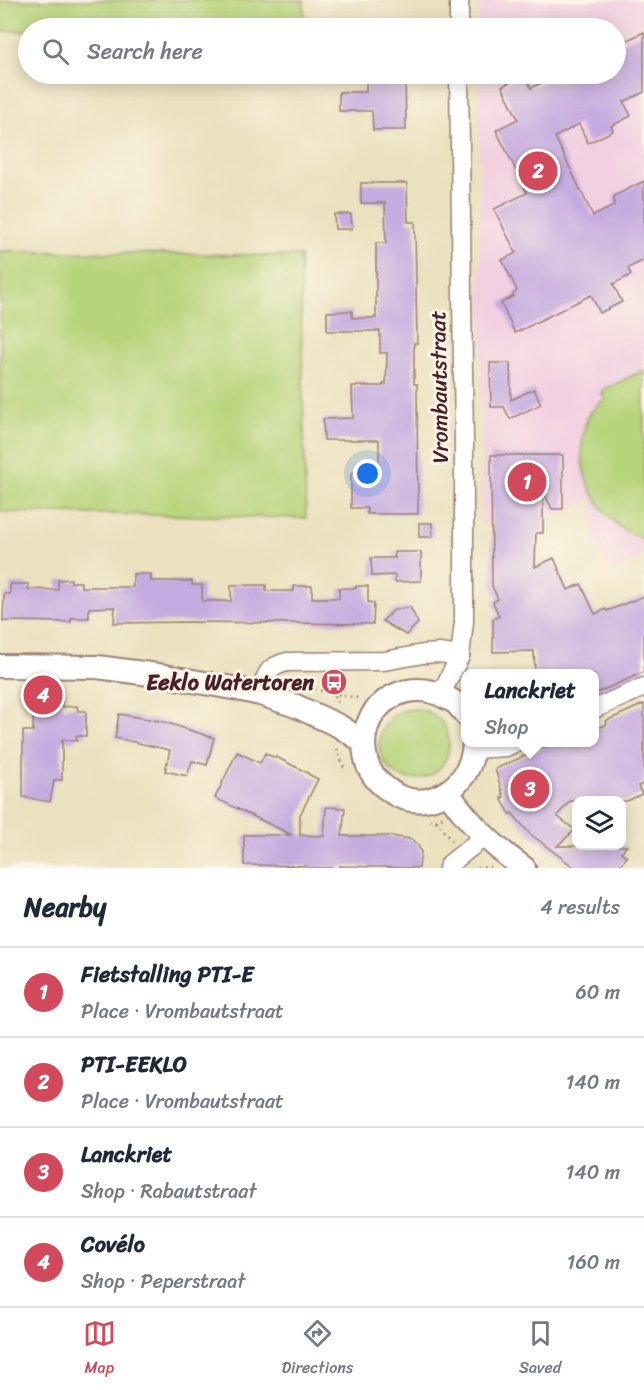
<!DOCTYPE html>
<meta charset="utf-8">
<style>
body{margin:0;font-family:Sriracha,sans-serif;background:#f2f2f3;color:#1f2937}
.controls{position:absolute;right:18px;bottom:18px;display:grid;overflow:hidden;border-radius:12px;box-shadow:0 3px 15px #0003}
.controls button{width:54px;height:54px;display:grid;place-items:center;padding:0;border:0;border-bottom:2px solid #e0e1e3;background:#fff;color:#1f2937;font:30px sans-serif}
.you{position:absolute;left:368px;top:474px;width:21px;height:21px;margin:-15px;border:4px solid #fff;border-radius:50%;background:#1a73e8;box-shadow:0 0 0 9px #1a73e833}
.badge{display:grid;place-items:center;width:39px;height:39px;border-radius:50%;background:#d1495b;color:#fff;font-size:20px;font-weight:700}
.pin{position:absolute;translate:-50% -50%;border:3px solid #fff;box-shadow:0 2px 6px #0006}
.popup{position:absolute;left:461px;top:669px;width:138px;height:78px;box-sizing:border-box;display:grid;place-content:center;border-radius:12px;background:#fff;filter:drop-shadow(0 2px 4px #0005);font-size:20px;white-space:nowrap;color:#747a83}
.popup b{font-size:22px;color:#1f2937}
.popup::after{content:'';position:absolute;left:50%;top:100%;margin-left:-12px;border:12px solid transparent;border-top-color:#fff}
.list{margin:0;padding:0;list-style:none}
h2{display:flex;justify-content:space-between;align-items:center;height:78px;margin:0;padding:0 24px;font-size:26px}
h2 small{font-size:20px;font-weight:400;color:#747a83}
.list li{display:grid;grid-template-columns:39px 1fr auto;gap:18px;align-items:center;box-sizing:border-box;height:90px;padding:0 24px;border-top:2px solid #e0e1e3}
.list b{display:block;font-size:22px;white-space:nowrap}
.list p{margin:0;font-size:20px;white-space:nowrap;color:#747a83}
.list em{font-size:20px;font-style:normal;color:#747a83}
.icon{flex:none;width:33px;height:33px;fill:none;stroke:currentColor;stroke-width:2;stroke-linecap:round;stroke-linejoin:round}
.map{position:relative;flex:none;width:644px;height:868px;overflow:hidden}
.search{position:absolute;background:#fff;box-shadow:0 3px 15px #0003;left:18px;right:18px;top:18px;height:66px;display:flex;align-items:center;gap:15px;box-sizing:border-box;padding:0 21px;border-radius:33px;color:#747a83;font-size:22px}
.sheet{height:438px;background:#fff}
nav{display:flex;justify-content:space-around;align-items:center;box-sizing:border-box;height:84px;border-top:2px solid #e0e1e3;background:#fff;font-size:16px;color:#747a83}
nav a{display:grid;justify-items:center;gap:3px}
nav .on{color:#d1495b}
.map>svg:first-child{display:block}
.built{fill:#f2cfe1}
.green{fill:#b7d47a;stroke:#807a52;stroke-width:1.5}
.building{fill:#c6abe0}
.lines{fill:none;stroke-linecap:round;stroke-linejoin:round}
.minor-casing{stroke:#9a8075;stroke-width:21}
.major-casing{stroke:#9a8075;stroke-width:26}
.path{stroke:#9a8075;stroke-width:3;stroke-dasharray:1.5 4.5;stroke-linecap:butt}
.minor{stroke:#fff;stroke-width:18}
.major{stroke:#fff;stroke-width:22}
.labels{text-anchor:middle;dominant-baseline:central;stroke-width:6;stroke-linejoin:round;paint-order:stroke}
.street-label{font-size:22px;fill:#4a1f2b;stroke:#fcf5e5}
.poi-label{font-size:22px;font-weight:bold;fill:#4a1f2b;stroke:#fcf5e5;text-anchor:end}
</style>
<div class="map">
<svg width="644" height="868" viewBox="0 0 644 868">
<rect width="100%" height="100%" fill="#fcf5e5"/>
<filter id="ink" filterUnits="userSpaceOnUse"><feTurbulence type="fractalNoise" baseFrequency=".0167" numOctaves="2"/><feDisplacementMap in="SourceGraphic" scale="12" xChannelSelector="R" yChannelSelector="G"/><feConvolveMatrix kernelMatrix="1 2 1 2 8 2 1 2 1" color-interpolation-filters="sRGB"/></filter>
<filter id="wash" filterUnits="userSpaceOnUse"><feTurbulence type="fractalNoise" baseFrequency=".008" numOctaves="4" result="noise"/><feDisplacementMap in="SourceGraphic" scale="24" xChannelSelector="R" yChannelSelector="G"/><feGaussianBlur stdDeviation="1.35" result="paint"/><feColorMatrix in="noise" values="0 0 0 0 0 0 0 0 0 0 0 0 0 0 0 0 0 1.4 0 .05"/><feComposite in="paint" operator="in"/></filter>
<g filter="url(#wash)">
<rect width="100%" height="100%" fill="#ebe1bf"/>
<!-- built -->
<polygon class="built" points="478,0 644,0 644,556 609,572 592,532 592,500 536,524 482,524 479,74 616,74 616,28 478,28"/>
<!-- green -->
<g class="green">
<polygon points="0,0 304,0 304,28 28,28 28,31 0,31"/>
<polygon points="0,251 300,256 306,518 0,512"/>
<path d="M644,370V539C637,536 629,534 622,529C616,525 611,519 606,513C588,492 580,470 582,443C583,433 585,421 591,412C594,407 600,403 605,399L601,391Z"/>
<circle cx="414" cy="744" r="35"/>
</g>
<g id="blocks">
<!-- building -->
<g class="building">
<polygon points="644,32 644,92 624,102 631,116 611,126 613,131 588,143 579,124 555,137 593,216 614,206 614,196 644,181 644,260 628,268 631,275 613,284 622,302 600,313 591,295 515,333 501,303 514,296 513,294 516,292 516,291 517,290 502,260 516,253 494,209 527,193 496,130 518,119 502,86 525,75 531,88 560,74 615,74 615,46"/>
<polygon points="366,74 405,74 406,130 373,130 372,111 339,111 339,92 366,92"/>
<polygon points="361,183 407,183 408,222 415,222 417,343 414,343 414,384 417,384 418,514 367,514 367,508 351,508 351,473 379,473 379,440 324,440 323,419 353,418 352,386 383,386 383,384 386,384 387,353 380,353 380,331 327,331 327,312 352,311 352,318 376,318 376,243 386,243 385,203 361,203"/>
<polygon points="334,214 351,214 352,229 335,229"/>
<polygon points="490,363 510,363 511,400 534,389 541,404 510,419 504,407 491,407"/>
<polygon points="491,455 563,455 563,509 552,509 543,490 543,533 536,533 535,567 554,558 568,590 581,584 595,614 606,609 607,611 644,596 644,672 594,694 594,674 535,674 534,651 493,652 493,619 499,616 493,602 498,599 492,586"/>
<polygon points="419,523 432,523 433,537 419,537"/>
<polygon points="394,552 421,552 421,581 395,582 395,575 372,576 371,558 395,558"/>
<polygon points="133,574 151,574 151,581 192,581 192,585 202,585 202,601 231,601 231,585 266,585 266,591 294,591 294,586 312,586 312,598 339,598 339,588 356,588 356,586 368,586 368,602 374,603 373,624 192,622 114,623 115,607 89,608 89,618 71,618 71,622 3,621 4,594 10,594 10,584 28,584 28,589 58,590 58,580 71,579 71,582 81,582 81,587 133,587"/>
<polygon points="410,607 418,623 406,635 382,621 394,610"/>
<polygon points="34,691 62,692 62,707 77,706 78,711 86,711 86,736 76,736 77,741 62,740 62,780 54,780 50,802 23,797 23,731 33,731"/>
<polygon points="644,704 644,783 638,786 642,794 627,801 570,801 557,816 575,830 557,846 627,846 621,852 627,857 617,868 575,868 529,833 512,813 510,814 501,798 504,797 495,769 556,742 594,742 594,730 607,724 606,721"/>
<polygon points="119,714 165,722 214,738 207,765 192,761 187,776 165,771 170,750 115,738"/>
<polygon points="237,752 260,763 265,753 275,758 276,757 308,773 308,774 318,779 300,815 300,835 324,836 326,807 345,808 342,836 391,836 411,839 417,844 421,852 419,868 340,866 340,868 307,868 307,866 244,865 244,835 292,835 215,798"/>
</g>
</g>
</g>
<g filter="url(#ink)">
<use href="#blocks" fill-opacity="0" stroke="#9a8075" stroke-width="1.5"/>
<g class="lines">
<defs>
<g id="minor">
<polyline points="459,28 459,0"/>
<path d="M260,694C266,676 266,667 287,662L384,661L423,654L439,653L460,656"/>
<polyline points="441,694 460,656 464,622 464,442 459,74"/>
<polyline points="594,709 644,687"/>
<polyline points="474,749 506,747 516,742"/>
<polyline points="448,868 451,863 485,836"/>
</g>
<g id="major">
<polyline points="0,666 97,667 165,676 238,689 260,694 296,706 339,726 364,742"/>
<path d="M466,715C463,711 460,707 457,704C454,701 449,699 445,697C402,674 354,711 366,759C368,770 377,782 386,788C390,791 394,794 398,796C428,810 462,790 471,760C473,754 474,749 474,742"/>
<path d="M448,792C468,823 494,847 524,868"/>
</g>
</defs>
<!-- minor casing -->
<use href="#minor" class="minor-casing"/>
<!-- major casing -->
<use href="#major" class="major-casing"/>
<!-- path -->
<g class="path">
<polyline points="339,678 335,697 339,705"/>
<polyline points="297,685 335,694 358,698 360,698"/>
<polyline points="337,749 343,766 348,769"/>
<polyline points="430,820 436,821 443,817"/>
<polyline points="436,821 452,842"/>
<polyline points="477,868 490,867"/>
</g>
<!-- minor -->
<use href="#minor" class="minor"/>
<!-- major -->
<use href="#major" class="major"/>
</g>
</g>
<!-- icons -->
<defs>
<symbol id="bus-disc" viewBox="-11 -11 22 22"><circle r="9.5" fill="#d1495b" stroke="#fcf5e5"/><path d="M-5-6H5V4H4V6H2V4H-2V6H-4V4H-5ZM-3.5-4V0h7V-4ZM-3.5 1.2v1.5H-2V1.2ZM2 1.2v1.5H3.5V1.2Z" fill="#fff"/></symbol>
</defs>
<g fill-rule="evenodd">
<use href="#bus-disc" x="319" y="667" width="30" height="30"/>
</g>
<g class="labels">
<!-- street labels -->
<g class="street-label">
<text transform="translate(439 387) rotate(-91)">Vrombautstraat</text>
</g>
<!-- poi labels -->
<g class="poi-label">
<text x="314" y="682">Eeklo Watertoren</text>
</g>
</g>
</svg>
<div class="controls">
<button><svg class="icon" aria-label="layers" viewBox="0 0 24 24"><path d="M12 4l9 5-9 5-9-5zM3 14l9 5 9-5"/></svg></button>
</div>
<div class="you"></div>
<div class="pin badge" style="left:527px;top:482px">1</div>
<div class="pin badge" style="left:538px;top:171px">2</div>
<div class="pin badge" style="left:530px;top:789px">3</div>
<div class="popup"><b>Lanckriet</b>Shop</div>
<div class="pin badge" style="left:43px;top:695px">4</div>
<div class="search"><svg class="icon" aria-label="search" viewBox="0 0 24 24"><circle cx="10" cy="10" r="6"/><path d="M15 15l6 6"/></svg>Search here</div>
</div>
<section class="sheet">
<h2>Nearby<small>4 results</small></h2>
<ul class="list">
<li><span class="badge">1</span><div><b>Fietstalling PTI-E</b><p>Place · Vrombautstraat</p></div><em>60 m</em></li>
<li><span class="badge">2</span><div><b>PTI-EEKLO</b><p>Place · Vrombautstraat</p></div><em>140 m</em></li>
<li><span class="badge">3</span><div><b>Lanckriet</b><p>Shop · Rabautstraat</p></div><em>140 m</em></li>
<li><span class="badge">4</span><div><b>Covélo</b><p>Shop · Peperstraat</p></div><em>160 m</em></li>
</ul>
</section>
<nav>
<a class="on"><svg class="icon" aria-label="map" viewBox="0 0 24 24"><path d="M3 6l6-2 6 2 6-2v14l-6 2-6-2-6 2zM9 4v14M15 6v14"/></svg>Map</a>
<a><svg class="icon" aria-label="directions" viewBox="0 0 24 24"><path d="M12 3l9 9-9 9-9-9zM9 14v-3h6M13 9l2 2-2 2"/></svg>Directions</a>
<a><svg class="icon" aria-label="saved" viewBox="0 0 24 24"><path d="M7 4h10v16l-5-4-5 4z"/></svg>Saved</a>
</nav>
